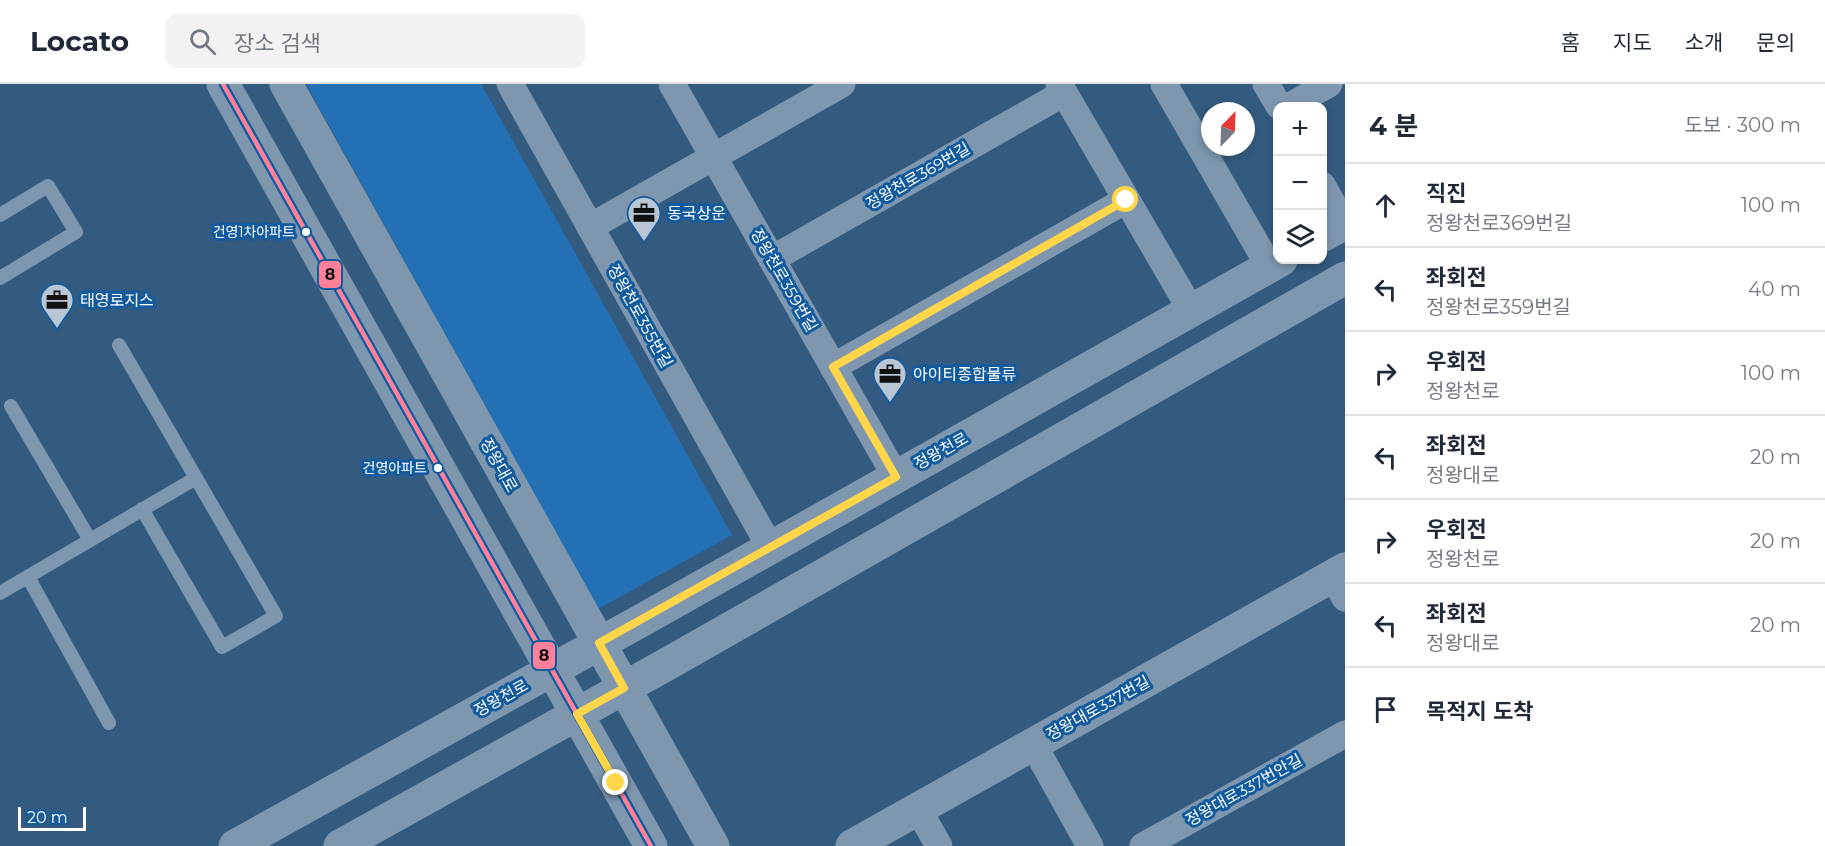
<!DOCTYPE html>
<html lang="ko">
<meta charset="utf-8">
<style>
body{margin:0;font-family:Montserrat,"Noto Sans KR",sans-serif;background:#f2f2f3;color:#1f2937}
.controls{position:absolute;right:18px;top:18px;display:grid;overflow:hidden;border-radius:12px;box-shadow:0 3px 9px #0003}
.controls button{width:54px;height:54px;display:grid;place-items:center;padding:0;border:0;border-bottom:2px solid #e0e1e3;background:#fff;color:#1f2937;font:30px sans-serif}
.compass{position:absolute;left:1201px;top:18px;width:54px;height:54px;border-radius:50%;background:#fff;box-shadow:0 3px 9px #0003;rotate:23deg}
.scale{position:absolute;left:18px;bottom:15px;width:68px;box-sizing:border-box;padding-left:6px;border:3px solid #fff;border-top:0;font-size:16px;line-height:21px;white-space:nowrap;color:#fff;-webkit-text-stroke:4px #135b9f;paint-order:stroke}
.stop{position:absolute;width:18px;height:18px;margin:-14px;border:4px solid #ffd54a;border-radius:50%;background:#fff}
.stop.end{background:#ffd54a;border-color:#fff;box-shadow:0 2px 6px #0008}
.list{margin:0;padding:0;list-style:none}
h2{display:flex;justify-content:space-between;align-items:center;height:78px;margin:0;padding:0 24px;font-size:26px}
h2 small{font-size:20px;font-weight:400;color:#747a83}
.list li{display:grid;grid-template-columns:39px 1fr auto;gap:18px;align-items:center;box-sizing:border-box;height:84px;padding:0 24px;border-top:2px solid #e0e1e3}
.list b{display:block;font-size:22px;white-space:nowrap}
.list p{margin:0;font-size:20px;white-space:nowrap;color:#747a83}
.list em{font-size:20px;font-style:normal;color:#747a83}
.icon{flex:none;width:33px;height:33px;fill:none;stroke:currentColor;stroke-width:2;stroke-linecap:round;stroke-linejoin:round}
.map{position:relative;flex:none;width:1345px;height:762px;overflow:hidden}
header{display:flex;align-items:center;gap:36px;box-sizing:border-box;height:84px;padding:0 30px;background:#fff;border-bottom:2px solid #e0e1e3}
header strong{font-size:28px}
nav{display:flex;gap:33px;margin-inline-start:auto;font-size:21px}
.search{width:420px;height:54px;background:#f2f2f3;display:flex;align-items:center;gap:15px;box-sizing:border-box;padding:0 21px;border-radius:12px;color:#747a83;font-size:22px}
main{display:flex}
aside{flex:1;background:#fff}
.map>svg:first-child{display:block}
.green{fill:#2470b4}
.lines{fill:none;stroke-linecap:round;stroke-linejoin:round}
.service{stroke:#7e97af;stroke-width:14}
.minor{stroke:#7e97af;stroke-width:27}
.tertiary{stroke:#7e97af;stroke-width:33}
.bus-1-casing{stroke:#135b9f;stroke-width:9}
.bus-1{stroke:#ff8098;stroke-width:4.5}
.route{stroke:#ffd54a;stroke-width:8}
.bus-dot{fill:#fff;stroke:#135b9f;stroke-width:2}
.labels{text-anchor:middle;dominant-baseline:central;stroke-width:6;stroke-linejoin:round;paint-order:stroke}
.bus-label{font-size:14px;fill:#fff;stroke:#135b9f;text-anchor:end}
.street-label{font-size:16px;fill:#fff;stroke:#135b9f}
.poi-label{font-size:16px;fill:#fff;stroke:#135b9f;text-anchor:start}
.line-badge{stroke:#135b9f;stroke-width:2}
.pale-badge-label{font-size:16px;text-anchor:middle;font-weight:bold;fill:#111}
</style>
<header>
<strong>Locato</strong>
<div class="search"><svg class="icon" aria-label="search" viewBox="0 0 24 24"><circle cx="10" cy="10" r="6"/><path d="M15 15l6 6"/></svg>장소 검색</div>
<nav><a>홈</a><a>지도</a><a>소개</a><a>문의</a></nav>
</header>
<main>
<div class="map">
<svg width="1345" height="762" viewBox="0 0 1345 762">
<rect width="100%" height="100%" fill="#335a7f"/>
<!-- green -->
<polygon class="green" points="306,0 481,0 732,451 598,525"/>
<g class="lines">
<!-- service -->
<g class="service">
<polyline points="0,131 48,102 76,148 0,194"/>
<polyline points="119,261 276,532 222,563 142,425"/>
<polyline points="11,322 90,456"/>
<polyline points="28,493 109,639"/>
<polyline points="0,509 196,394"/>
</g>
<!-- minor -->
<g class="minor">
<polyline points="510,0 770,463"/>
<polyline points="672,0 896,393"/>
<polyline points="1059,0 1191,226"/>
<polyline points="1164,0 1269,182"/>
<polyline points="1266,0 1279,22"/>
<polyline points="1290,22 1329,0"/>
<polyline points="1322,101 1344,140"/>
<polyline points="590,143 842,0"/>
<polyline points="772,175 1064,9"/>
<polyline points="833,283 1126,116"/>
<polyline points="1333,492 1345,514"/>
<polyline points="1033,660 1090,762"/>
<polyline points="918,725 939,762"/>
<polyline points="1143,762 1345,650"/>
</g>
<!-- tertiary -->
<g class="tertiary">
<polyline points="223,0 651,762"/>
<polyline points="286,0 713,762"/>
<polyline points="1322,152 1345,139"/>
<polyline points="235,762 644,535 1281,176"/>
<polyline points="340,762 669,579 1345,194"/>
<polyline points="852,762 1345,485"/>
</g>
<defs>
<polyline id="bus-1" points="223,0 651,762"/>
</defs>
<!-- bus-1 casing -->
<use href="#bus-1" class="bus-1-casing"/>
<!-- bus-1 -->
<use href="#bus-1" class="bus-1"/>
</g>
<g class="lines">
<!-- route -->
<polyline class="route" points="616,699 577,630 624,604 599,559 896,393 833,283 1126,116"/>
</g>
<!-- icons -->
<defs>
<symbol id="office-pin" viewBox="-11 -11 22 30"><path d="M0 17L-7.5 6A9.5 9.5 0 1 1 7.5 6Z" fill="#b8c5d2" stroke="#135b9f"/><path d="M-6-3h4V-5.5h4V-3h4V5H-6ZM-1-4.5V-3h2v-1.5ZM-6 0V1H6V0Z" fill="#111"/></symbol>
</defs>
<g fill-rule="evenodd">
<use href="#office-pin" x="625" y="110" width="38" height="52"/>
<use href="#office-pin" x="38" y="197" width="38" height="52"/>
<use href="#office-pin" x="871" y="271" width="38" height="52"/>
</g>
<!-- markers -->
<g class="bus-dot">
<circle cx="306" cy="148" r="5"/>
<circle cx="438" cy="384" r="5"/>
</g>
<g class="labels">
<!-- bus labels -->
<g class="bus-label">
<text x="295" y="148">건영1차아파트</text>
<text x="427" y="384">건영아파트</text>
</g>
<!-- street labels -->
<g class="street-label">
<text transform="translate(918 92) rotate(-30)">정왕천로369번길</text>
<text transform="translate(784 196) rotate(60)">정왕천로359번길</text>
<text transform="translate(640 232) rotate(61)">정왕천로355번길</text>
<text transform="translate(941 367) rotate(-29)">정왕천로</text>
<text transform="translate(499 381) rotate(61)">정왕대로</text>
<text transform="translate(501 614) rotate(-29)">정왕천로</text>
<text transform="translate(1098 624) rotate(-29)">정왕대로337번길</text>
<text transform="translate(1244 706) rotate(-29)">정왕대로337번안길</text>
</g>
<!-- poi labels -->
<g class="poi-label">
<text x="667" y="129">동국상운</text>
<text x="80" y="216">태영로지스</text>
<text x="913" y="290">아이티종합물류</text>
</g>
</g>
<g class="line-badge">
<rect x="318" y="176" width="24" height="29" rx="6" fill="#ff8098"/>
<rect x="532" y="557" width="24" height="29" rx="6" fill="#ff8098"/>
</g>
<g class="pale-badge-label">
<text x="330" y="196">8</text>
<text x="544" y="577">8</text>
</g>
</svg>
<div class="controls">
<button>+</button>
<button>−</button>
<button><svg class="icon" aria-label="layers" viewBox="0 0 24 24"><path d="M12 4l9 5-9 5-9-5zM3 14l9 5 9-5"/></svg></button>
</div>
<svg class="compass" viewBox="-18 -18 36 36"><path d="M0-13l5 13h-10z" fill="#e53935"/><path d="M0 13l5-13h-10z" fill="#747a83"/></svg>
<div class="scale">20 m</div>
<div class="stop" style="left:1126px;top:116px"></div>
<div class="stop end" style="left:616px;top:699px"></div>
</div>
<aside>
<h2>4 분<small>도보 · 300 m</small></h2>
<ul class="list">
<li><svg class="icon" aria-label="ahead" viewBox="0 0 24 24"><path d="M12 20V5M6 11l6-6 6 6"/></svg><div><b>직진</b><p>정왕천로369번길</p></div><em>100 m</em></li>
<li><svg class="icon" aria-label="left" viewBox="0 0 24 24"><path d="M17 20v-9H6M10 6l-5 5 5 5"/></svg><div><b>좌회전</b><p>정왕천로359번길</p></div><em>40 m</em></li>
<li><svg class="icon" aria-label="right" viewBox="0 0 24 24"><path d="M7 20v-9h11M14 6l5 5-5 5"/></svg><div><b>우회전</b><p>정왕천로</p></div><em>100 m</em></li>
<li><svg class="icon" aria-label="left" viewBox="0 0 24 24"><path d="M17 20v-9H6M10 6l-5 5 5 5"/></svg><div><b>좌회전</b><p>정왕대로</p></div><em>20 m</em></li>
<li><svg class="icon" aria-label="right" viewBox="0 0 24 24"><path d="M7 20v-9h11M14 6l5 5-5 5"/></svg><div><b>우회전</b><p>정왕천로</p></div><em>20 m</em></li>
<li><svg class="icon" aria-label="left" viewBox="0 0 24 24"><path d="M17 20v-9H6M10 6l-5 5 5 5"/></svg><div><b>좌회전</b><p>정왕대로</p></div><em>20 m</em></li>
<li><svg class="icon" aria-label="arrive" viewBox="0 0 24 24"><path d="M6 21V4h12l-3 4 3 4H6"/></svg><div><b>목적지 도착</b></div></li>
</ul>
</aside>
</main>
